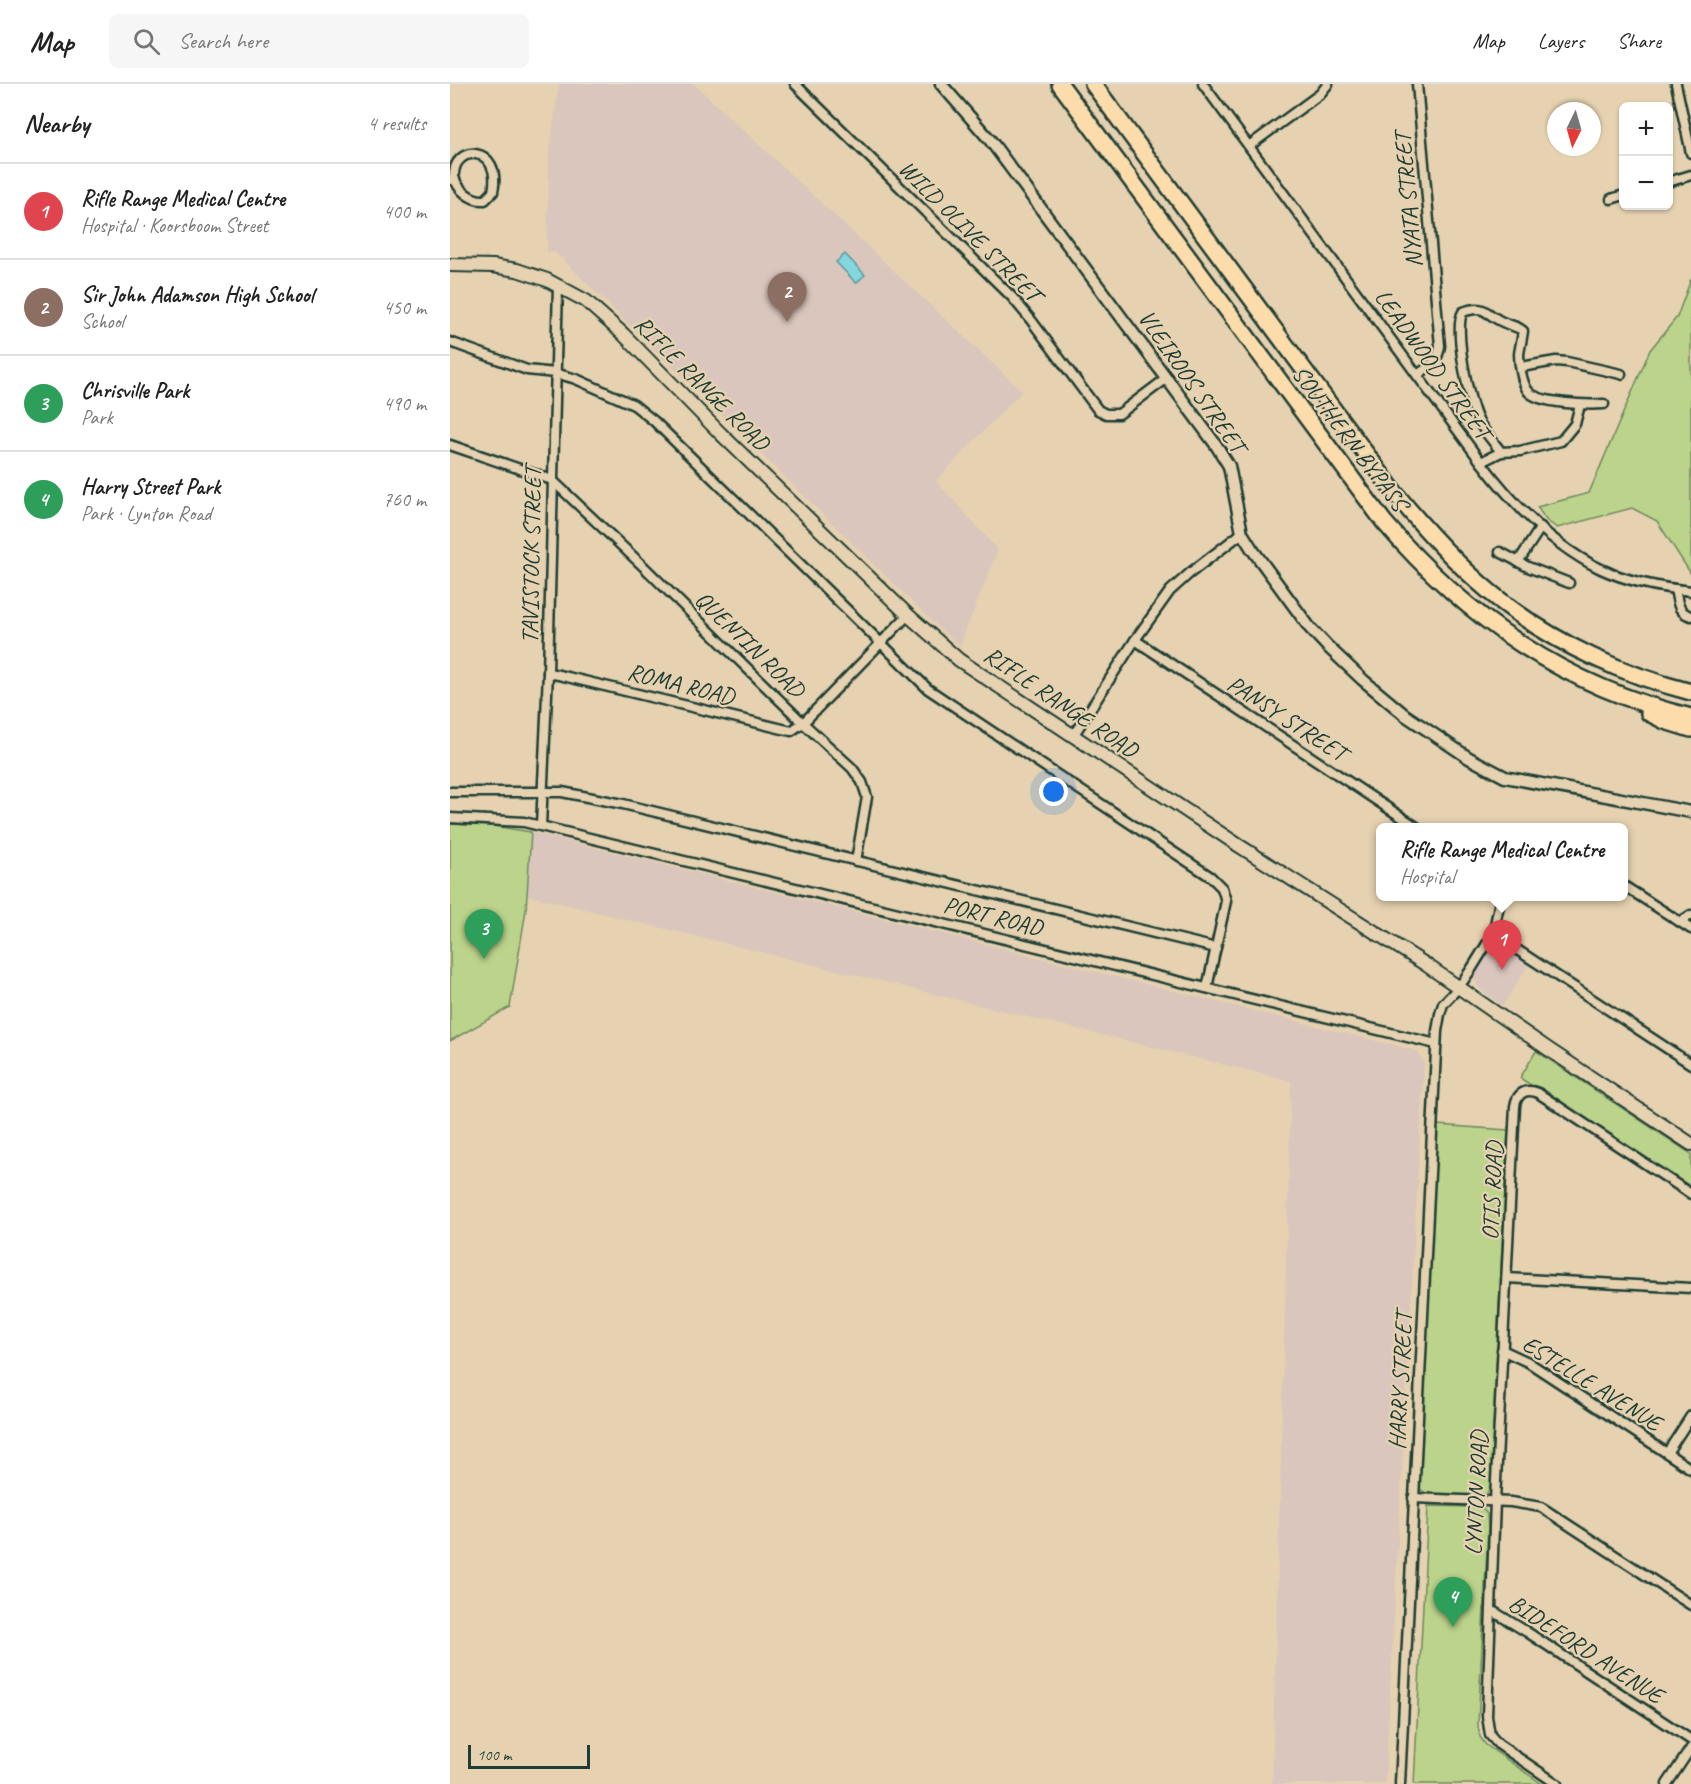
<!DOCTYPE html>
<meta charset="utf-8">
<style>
body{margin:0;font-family:Caveat,sans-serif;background:#f6f6f6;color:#222}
.controls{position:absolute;right:18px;top:18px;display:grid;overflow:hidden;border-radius:9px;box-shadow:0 2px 4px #0004}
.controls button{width:54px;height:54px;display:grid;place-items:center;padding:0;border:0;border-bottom:2px solid #e0e0e0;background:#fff;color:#222;font:30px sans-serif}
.compass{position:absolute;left:1097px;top:18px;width:54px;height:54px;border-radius:50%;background:#fff;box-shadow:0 2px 4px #0004;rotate:185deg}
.scale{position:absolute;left:18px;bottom:15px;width:122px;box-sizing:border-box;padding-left:6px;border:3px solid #1f3d34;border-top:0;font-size:16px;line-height:21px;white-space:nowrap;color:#1f3d34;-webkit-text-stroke:4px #e6d2b0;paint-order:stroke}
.you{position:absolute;left:604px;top:708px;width:21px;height:21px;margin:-15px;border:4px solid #fff;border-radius:50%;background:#1a73e8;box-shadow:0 0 0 9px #1a73e833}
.badge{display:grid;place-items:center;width:39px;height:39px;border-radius:50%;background:#7c3aed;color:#fff;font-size:20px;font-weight:700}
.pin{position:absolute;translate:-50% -50px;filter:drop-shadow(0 2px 3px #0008)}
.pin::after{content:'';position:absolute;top:32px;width:21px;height:18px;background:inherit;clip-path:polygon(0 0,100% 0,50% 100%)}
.popup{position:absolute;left:926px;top:739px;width:252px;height:78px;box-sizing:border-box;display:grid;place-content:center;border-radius:9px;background:#fff;filter:drop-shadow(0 2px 4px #0005);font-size:20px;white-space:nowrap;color:#767676}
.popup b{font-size:22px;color:#222}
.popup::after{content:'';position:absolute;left:50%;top:100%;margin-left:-12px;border:12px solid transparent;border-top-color:#fff}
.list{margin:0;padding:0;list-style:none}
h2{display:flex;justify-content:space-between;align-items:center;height:78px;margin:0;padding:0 24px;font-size:26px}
h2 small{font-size:20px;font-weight:400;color:#767676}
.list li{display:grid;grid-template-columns:39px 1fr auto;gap:18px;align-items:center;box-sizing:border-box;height:96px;padding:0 24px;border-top:2px solid #e0e0e0}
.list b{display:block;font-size:22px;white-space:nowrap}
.list p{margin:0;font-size:20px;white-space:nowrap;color:#767676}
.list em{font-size:20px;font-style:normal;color:#767676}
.icon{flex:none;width:33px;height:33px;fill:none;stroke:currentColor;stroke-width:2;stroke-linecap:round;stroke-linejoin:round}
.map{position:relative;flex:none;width:1241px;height:1700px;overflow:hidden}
header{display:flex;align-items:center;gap:36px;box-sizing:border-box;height:84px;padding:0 30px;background:#fff;border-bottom:2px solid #e0e0e0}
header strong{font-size:28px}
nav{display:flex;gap:33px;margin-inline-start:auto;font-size:21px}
.search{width:420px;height:54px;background:#f6f6f6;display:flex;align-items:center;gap:15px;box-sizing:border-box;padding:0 21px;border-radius:9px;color:#767676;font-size:22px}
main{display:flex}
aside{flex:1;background:#fff}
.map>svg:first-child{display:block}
.built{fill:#dac6bc}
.green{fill:#bbd38a;stroke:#6d885f;stroke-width:1.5}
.water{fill:#85d6df;stroke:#5c999b;stroke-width:1.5}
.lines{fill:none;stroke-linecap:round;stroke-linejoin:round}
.minor-casing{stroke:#1f3d34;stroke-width:13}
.tertiary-casing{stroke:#1f3d34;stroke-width:15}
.secondary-casing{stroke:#1f3d34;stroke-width:16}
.motorway-casing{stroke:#1f3d34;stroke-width:20}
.minor{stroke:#e6d2b0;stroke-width:8}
.tertiary{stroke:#e6d2b0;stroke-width:10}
.secondary{stroke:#e6d2b0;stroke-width:12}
.motorway{stroke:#fddcac;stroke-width:15}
.labels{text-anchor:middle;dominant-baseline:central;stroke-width:4.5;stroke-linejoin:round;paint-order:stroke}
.street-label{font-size:24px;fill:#1f3d34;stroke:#e6d2b0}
</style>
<header>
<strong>Map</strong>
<div class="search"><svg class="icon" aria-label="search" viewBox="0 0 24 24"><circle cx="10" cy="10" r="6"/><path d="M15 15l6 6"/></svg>Search here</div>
<nav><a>Map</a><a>Layers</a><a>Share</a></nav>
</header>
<main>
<aside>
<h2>Nearby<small>4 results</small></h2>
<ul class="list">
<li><span class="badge" style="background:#e0444e">1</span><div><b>Rifle Range Medical Centre</b><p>Hospital · Koorsboom Street</p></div><em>400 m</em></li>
<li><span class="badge" style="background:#8d6e63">2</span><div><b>Sir John Adamson High School</b><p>School</p></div><em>450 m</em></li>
<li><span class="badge" style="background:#2e9e5b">3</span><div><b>Chrisville Park</b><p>Park</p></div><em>490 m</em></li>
<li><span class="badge" style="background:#2e9e5b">4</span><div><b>Harry Street Park</b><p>Park · Lynton Road</p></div><em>760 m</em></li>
</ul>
</aside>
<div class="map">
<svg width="1241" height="1700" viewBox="0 0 1241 1700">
<rect width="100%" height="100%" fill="#e6d2b0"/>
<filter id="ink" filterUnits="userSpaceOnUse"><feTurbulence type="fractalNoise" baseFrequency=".0167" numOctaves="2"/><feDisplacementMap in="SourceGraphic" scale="12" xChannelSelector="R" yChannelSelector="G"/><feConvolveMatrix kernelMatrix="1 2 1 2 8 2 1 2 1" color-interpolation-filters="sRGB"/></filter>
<g filter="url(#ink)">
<!-- built -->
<g class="built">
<polygon points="109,0 244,0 572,307 486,397 548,466 510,561 493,548 105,168 97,168 99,71"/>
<polygon points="81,748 967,967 974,978 935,1700 822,1700 841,997 77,811"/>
<polygon points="1051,861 1080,879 1052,922 1030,905 1023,893 1043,863"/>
</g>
<!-- green -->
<g class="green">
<polygon points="1241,195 1241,490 1207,437 1182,424 1107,444 1096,436 1087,423 1139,409 1200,266 1227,233"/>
<polygon points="0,740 43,742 81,748 76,826 60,923 0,957"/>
<polygon points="1086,967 1241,1070 1241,1107 1070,994"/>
<polygon points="987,1041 1058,1046 1040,1402 1037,1410 1031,1412 979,1411 970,1405 968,1400"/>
<polygon points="978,1422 1026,1423 1033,1425 1037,1430 1038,1443 1028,1642 1030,1653 1036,1661 1092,1700 964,1700"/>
</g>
<!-- water -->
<polygon class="water" points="395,170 415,191 406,199 386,178"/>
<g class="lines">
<defs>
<g id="minor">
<polyline points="345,0 562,213 581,236 648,326 656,330 669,330 717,294"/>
<path d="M753,0L1031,378C1063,420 1104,463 1151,485C1177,497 1213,504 1241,507"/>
<path d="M967,0L990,262C988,278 979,283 967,291"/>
<polyline points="1226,0 1241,69"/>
<polyline points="799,62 870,10 878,0"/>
<path d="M0,96L4,93C2,60 53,60 43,108L35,116C21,117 8,106 4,93"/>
<polyline points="1218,98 1241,91"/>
<polyline points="1161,115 1174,111"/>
<polyline points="0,258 77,286 105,289 126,295 184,321 204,337 478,605 761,793 772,804 776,817 757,904"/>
<polyline points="1071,283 1106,277 1117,278 1171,290"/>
<polyline points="0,361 102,396 192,481 353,639 402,684 412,698 417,713 406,777"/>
<path d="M1051,368C1044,358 1035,349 1029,338C1019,322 1003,242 1013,228C1037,219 1036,232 1055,239C1062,242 1067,242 1073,247C1072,255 1070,263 1069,270C1069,280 1072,299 1078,307C1088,320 1138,321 1154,320"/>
<polyline points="1031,378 1051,368 1070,367 1111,357 1125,340 1130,321"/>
<polyline points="1050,468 1078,483 1119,499"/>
<polyline points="1068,478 1091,443"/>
<path d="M1225,505C1228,518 1227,528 1241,532"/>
<polyline points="685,556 968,744"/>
<polyline points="98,589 109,591 341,647 353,639 458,531"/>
<polyline points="623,652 685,556 720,507 740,489 792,449"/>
<polyline points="0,708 112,708 173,720 766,864"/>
<polyline points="0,734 74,738 986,960"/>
<polyline points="91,742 98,589 108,201"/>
<polyline points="1174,802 1241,845"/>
<polyline points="1230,838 1241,831"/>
<polyline points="1043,850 1241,980"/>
<polyline points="1057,1194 1241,1204"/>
<polyline points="1052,1266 1078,1278 1241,1385"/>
<polyline points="1217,1369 1241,1332"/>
<polyline points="963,1414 1061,1418 1091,1423 1241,1521"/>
<polyline points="1041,1526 1077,1548 1241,1656"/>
<polyline points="950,1700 987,947 990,930 993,920 1009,903 1022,884 1043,850 1051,812"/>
<path d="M1107,1700L1048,1660L1040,1651L1037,1632L1045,1417L1065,1022C1067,1009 1076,1004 1088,1009L1241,1110"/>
<polyline points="1217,1700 1241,1664"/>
</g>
<polyline id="tertiary" points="491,0 540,56 766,361 779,382 792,449 802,465 860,544 877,562 913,596 955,631 1019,674 1055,693 1241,728"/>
<polyline id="secondary" points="0,181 43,182 67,186 97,196 136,217 173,250 270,349 458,531 509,576 788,761 975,880 1098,965 1241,1060"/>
<g id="motorway">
<path d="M610,0L934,438C1017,535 1116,603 1241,633"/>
<path d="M643,0L945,409C977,448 1011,486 1051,517C1106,560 1174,591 1241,608"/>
<polyline points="1199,629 1215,637 1241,645"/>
</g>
</defs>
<!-- minor casing -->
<use href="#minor" class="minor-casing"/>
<!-- tertiary casing -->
<use href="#tertiary" class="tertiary-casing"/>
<!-- secondary casing -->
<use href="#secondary" class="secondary-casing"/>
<!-- motorway casing -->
<use href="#motorway" class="motorway-casing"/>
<!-- minor -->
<use href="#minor" class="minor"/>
<!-- tertiary -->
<use href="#tertiary" class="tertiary"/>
<!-- secondary -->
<use href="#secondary" class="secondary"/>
<!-- motorway -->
<use href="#motorway" class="motorway"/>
</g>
</g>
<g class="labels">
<!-- street labels -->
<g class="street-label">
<text transform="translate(958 116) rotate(-95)">NYATA STREET</text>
<text transform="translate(520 147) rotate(45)">WILD OLIVE STREET</text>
<text transform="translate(983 280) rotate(54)">LEADWOOD STREET</text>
<text transform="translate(742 297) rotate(55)">VLEIROOS STREET</text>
<text transform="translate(252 299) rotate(45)">RIFLE RANGE ROAD</text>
<text transform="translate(900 354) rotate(53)">SOUTHERN BYPASS</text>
<text transform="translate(81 471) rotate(-89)">TAVISTOCK STREET</text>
<text transform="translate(300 560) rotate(44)">QUENTIN ROAD</text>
<text transform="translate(231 600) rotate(14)">ROMA ROAD</text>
<text transform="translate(611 618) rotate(34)">RIFLE RANGE ROAD</text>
<text transform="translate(837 634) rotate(33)">PANSY STREET</text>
<text transform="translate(543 832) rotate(14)">PORT ROAD</text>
<text transform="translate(1042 1107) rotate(-87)">OTIS ROAD</text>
<text transform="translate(950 1297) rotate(-87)">HARRY STREET</text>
<text transform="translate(1142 1299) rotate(32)">ESTELLE AVENUE</text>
<text transform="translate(1026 1409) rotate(-87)">LYNTON ROAD</text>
<text transform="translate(1136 1565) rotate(33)">BIDEFORD AVENUE</text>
</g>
</g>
</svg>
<div class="controls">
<button>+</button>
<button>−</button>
</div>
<svg class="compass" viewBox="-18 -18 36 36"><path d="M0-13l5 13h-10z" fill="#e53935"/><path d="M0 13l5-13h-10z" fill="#767676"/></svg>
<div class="scale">100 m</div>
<div class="you"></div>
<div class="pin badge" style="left:1052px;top:886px;background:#e0444e">1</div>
<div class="popup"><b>Rifle Range Medical Centre</b>Hospital</div>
<div class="pin badge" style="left:337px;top:238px;background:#8d6e63">2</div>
<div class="pin badge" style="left:34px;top:875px;background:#2e9e5b">3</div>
<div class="pin badge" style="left:1003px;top:1543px;background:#2e9e5b">4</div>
</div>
</main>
